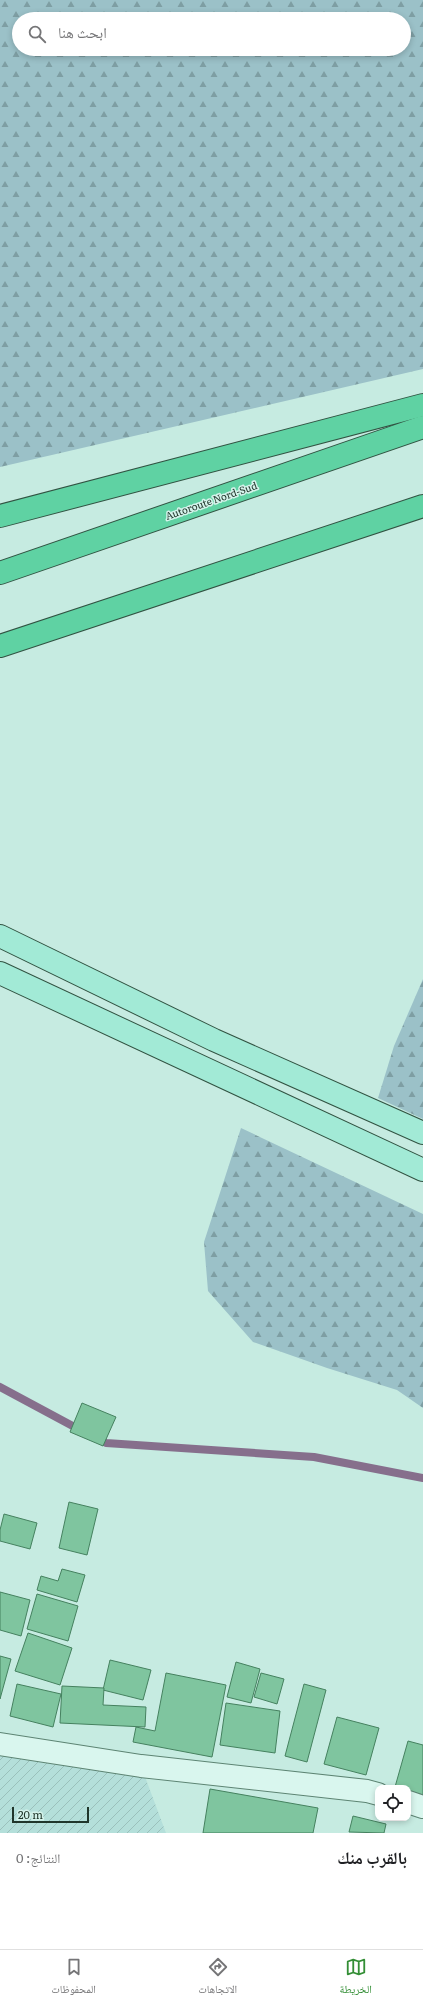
<!DOCTYPE html>
<html lang="ar">
<meta charset="utf-8">
<style>
body{margin:0;font-family:Literata,"Noto Naskh Arabic",serif;background:#f2f2f2;color:#202124;direction:rtl}
.controls{position:absolute;right:12px;bottom:12px;display:grid;overflow:hidden;border-radius:8px;box-shadow:0 2px 6px #0003}
.controls button{width:36px;height:36px;display:grid;place-items:center;padding:0;border:0;border-bottom:1px solid #e0e0e0;background:#fff;color:#202124;font:20px sans-serif}
.scale{position:absolute;left:12px;bottom:10px;width:77px;box-sizing:border-box;padding-left:4px;border:2px solid #20362b;border-top:0;font-size:11px;line-height:14px;white-space:nowrap;color:#20362b;-webkit-text-stroke:3px #d5f3eb;paint-order:stroke}
.list{margin:0;padding:0;list-style:none}
h2{display:flex;justify-content:space-between;align-items:center;height:52px;margin:0;padding:0 16px;font-size:17px}
h2 small{font-size:13px;font-weight:400;color:#757577}
.icon{flex:none;width:22px;height:22px;fill:none;stroke:currentColor;stroke-width:2;stroke-linecap:round;stroke-linejoin:round}
.map{position:relative;flex:none;width:423px;height:1833px;overflow:hidden;direction:ltr}
.search{position:absolute;background:#fff;box-shadow:0 2px 6px #0003;left:12px;right:12px;top:12px;height:44px;display:flex;align-items:center;gap:10px;box-sizing:border-box;padding:0 14px;border-radius:22px;color:#757577;font-size:15px}
.sheet{height:116px;background:#fff}
nav{display:flex;justify-content:space-around;align-items:center;box-sizing:border-box;height:56px;border-top:1px solid #e0e0e0;background:#fff;font-size:11px;color:#757577}
nav a{display:grid;justify-items:center;gap:2px}
nav .on{color:#338e35}
.map>svg:first-child{display:block}
.farmland{fill:url(#farmland-furrows)}
.forest{fill:url(#forest-firs);fill-rule:evenodd}
.lines{fill:none;stroke-linecap:round;stroke-linejoin:round}
.stream{stroke:#866f8c;stroke-width:8}
.building{fill:#7fc59f;stroke:#45815f}
.minor-casing{stroke:#5d8473;stroke-width:24}
.major-casing{stroke:#315342;stroke-width:24}
.highway-casing{stroke:#315342;stroke-width:24}
.minor{stroke:#d9f6ee;stroke-width:22}
.major{stroke:#a2ead6;stroke-width:22}
.highway{stroke:#5fd2a3;stroke-width:22}
.labels{text-anchor:middle;dominant-baseline:central;stroke-width:3;stroke-linejoin:round;paint-order:stroke}
.street-label{font-size:10px;fill:#20362b;stroke:#d5f3eb}
</style>
<div class="map">
<svg width="423" height="1833" viewBox="0 0 423 1833">
<defs>
<pattern id="farmland-furrows" width="10" height="10" patternUnits="userSpaceOnUse"><rect width="10" height="10" fill="#b4dfda"/><path d="M-1 1l2-2M0 10L10 0M9 11l2-2" fill="none" stroke="#9ac0bb"/></pattern>
<pattern id="forest-firs" width="22" height="20" patternUnits="userSpaceOnUse"><rect width="22" height="20" fill="#9bc1c8"/><path d="M5 1l3.5 6h-7zM16 11l3.5 6h-7z" fill="#7e9ea3"/></pattern>
</defs>
<rect width="100%" height="100%" fill="#c6ebe1"/>
<!-- farmland -->
<polygon class="farmland" points="0,1744 141,1766 166,1833 0,1833"/>
<!-- forest -->
<g class="forest">
<path d="M0,0H423V369L0,467ZM19,19H404V49H19Z"/>
<polygon points="423,979 423,1119 378,1098 394,1046"/>
<polygon points="241,1128 423,1214 423,1408 397,1390 327,1368 253,1342 208,1291 204,1242"/>
</g>
<g class="lines">
<!-- stream -->
<g class="stream">
<polyline points="0,1387 82,1431"/>
<polyline points="96,1438 106,1443 314,1457 423,1478"/>
</g>
</g>
<!-- building -->
<g class="building">
<polygon points="82,1403 116,1417 103,1446 70,1432"/>
<polygon points="69,1502 98,1509 87,1555 59,1548"/>
<polygon points="4,1514 37,1523 30,1549 0,1541 0,1530"/>
<polygon points="62,1569 85,1575 77,1602 37,1590 41,1576 58,1581"/>
<polygon points="0,1592 30,1600 21,1636 0,1630"/>
<polygon points="37,1594 78,1606 68,1641 27,1629"/>
<polygon points="28,1633 72,1648 60,1685 15,1671"/>
<polygon points="0,1656 11,1659 0,1699"/>
<polygon points="110,1660 151,1670 143,1700 103,1690"/>
<polygon points="236,1662 260,1669 251,1703 227,1697"/>
<polygon points="166,1673 226,1685 212,1757 133,1742 136,1727 155,1731"/>
<polygon points="261,1673 284,1679 277,1704 254,1697"/>
<polygon points="17,1684 61,1694 53,1727 10,1716"/>
<polygon points="304,1684 326,1690 307,1762 285,1756"/>
<polygon points="62,1686 104,1688 103,1705 146,1707 145,1727 60,1723"/>
<polygon points="226,1703 280,1711 275,1753 220,1745"/>
<polygon points="337,1717 379,1728 366,1775 324,1764"/>
<polygon points="408,1741 423,1745 423,1795 408,1791 408,1788 395,1787"/>
<polygon points="210,1789 318,1808 313,1833 203,1833"/>
<polygon points="353,1816 386,1824 384,1833 349,1832"/>
</g>
<g class="lines">
<defs>
<g id="minor">
<polyline points="0,1744 141,1766 367,1791 378,1794"/>
<polyline points="408,1802 423,1807"/>
</g>
<g id="major">
<polyline points="0,936 214,1040 423,1133"/>
<polyline points="0,973 423,1170"/>
</g>
<g id="highway">
<polyline points="0,516 423,405"/>
<polyline points="0,573 423,427"/>
<polyline points="0,646 423,506"/>
</g>
</defs>
<!-- minor casing -->
<use href="#minor" class="minor-casing"/>
<!-- major casing -->
<use href="#major" class="major-casing"/>
<!-- highway casing -->
<use href="#highway" class="highway-casing"/>
<!-- minor -->
<use href="#minor" class="minor"/>
<!-- major -->
<use href="#major" class="major"/>
<!-- highway -->
<use href="#highway" class="highway"/>
</g>
<g class="labels">
<!-- street labels -->
<g class="street-label">
<text transform="translate(211 500) rotate(-19)">Autoroute Nord-Sud</text>
</g>
</g>
</svg>
<div class="controls">
<button><svg class="icon" aria-label="locate" viewBox="0 0 24 24"><circle cx="12" cy="12" r="6"/><path d="M12 2v4M12 18v4M2 12h4M18 12h4"/></svg></button>
</div>
<div class="scale">20 m</div>
<div class="search"><svg class="icon" aria-label="search" viewBox="0 0 24 24"><circle cx="10" cy="10" r="6"/><path d="M15 15l6 6"/></svg>ابحث هنا</div>
</div>
<section class="sheet">
<h2>بالقرب منك<small>النتائج: 0</small></h2>
<ul class="list">
</ul>
</section>
<nav>
<a class="on"><svg class="icon" aria-label="map" viewBox="0 0 24 24"><path d="M3 6l6-2 6 2 6-2v14l-6 2-6-2-6 2zM9 4v14M15 6v14"/></svg>الخريطة</a>
<a><svg class="icon" aria-label="directions" viewBox="0 0 24 24"><path d="M12 3l9 9-9 9-9-9zM9 14v-3h6M13 9l2 2-2 2"/></svg>الاتجاهات</a>
<a><svg class="icon" aria-label="saved" viewBox="0 0 24 24"><path d="M7 4h10v16l-5-4-5 4z"/></svg>المحفوظات</a>
</nav>
